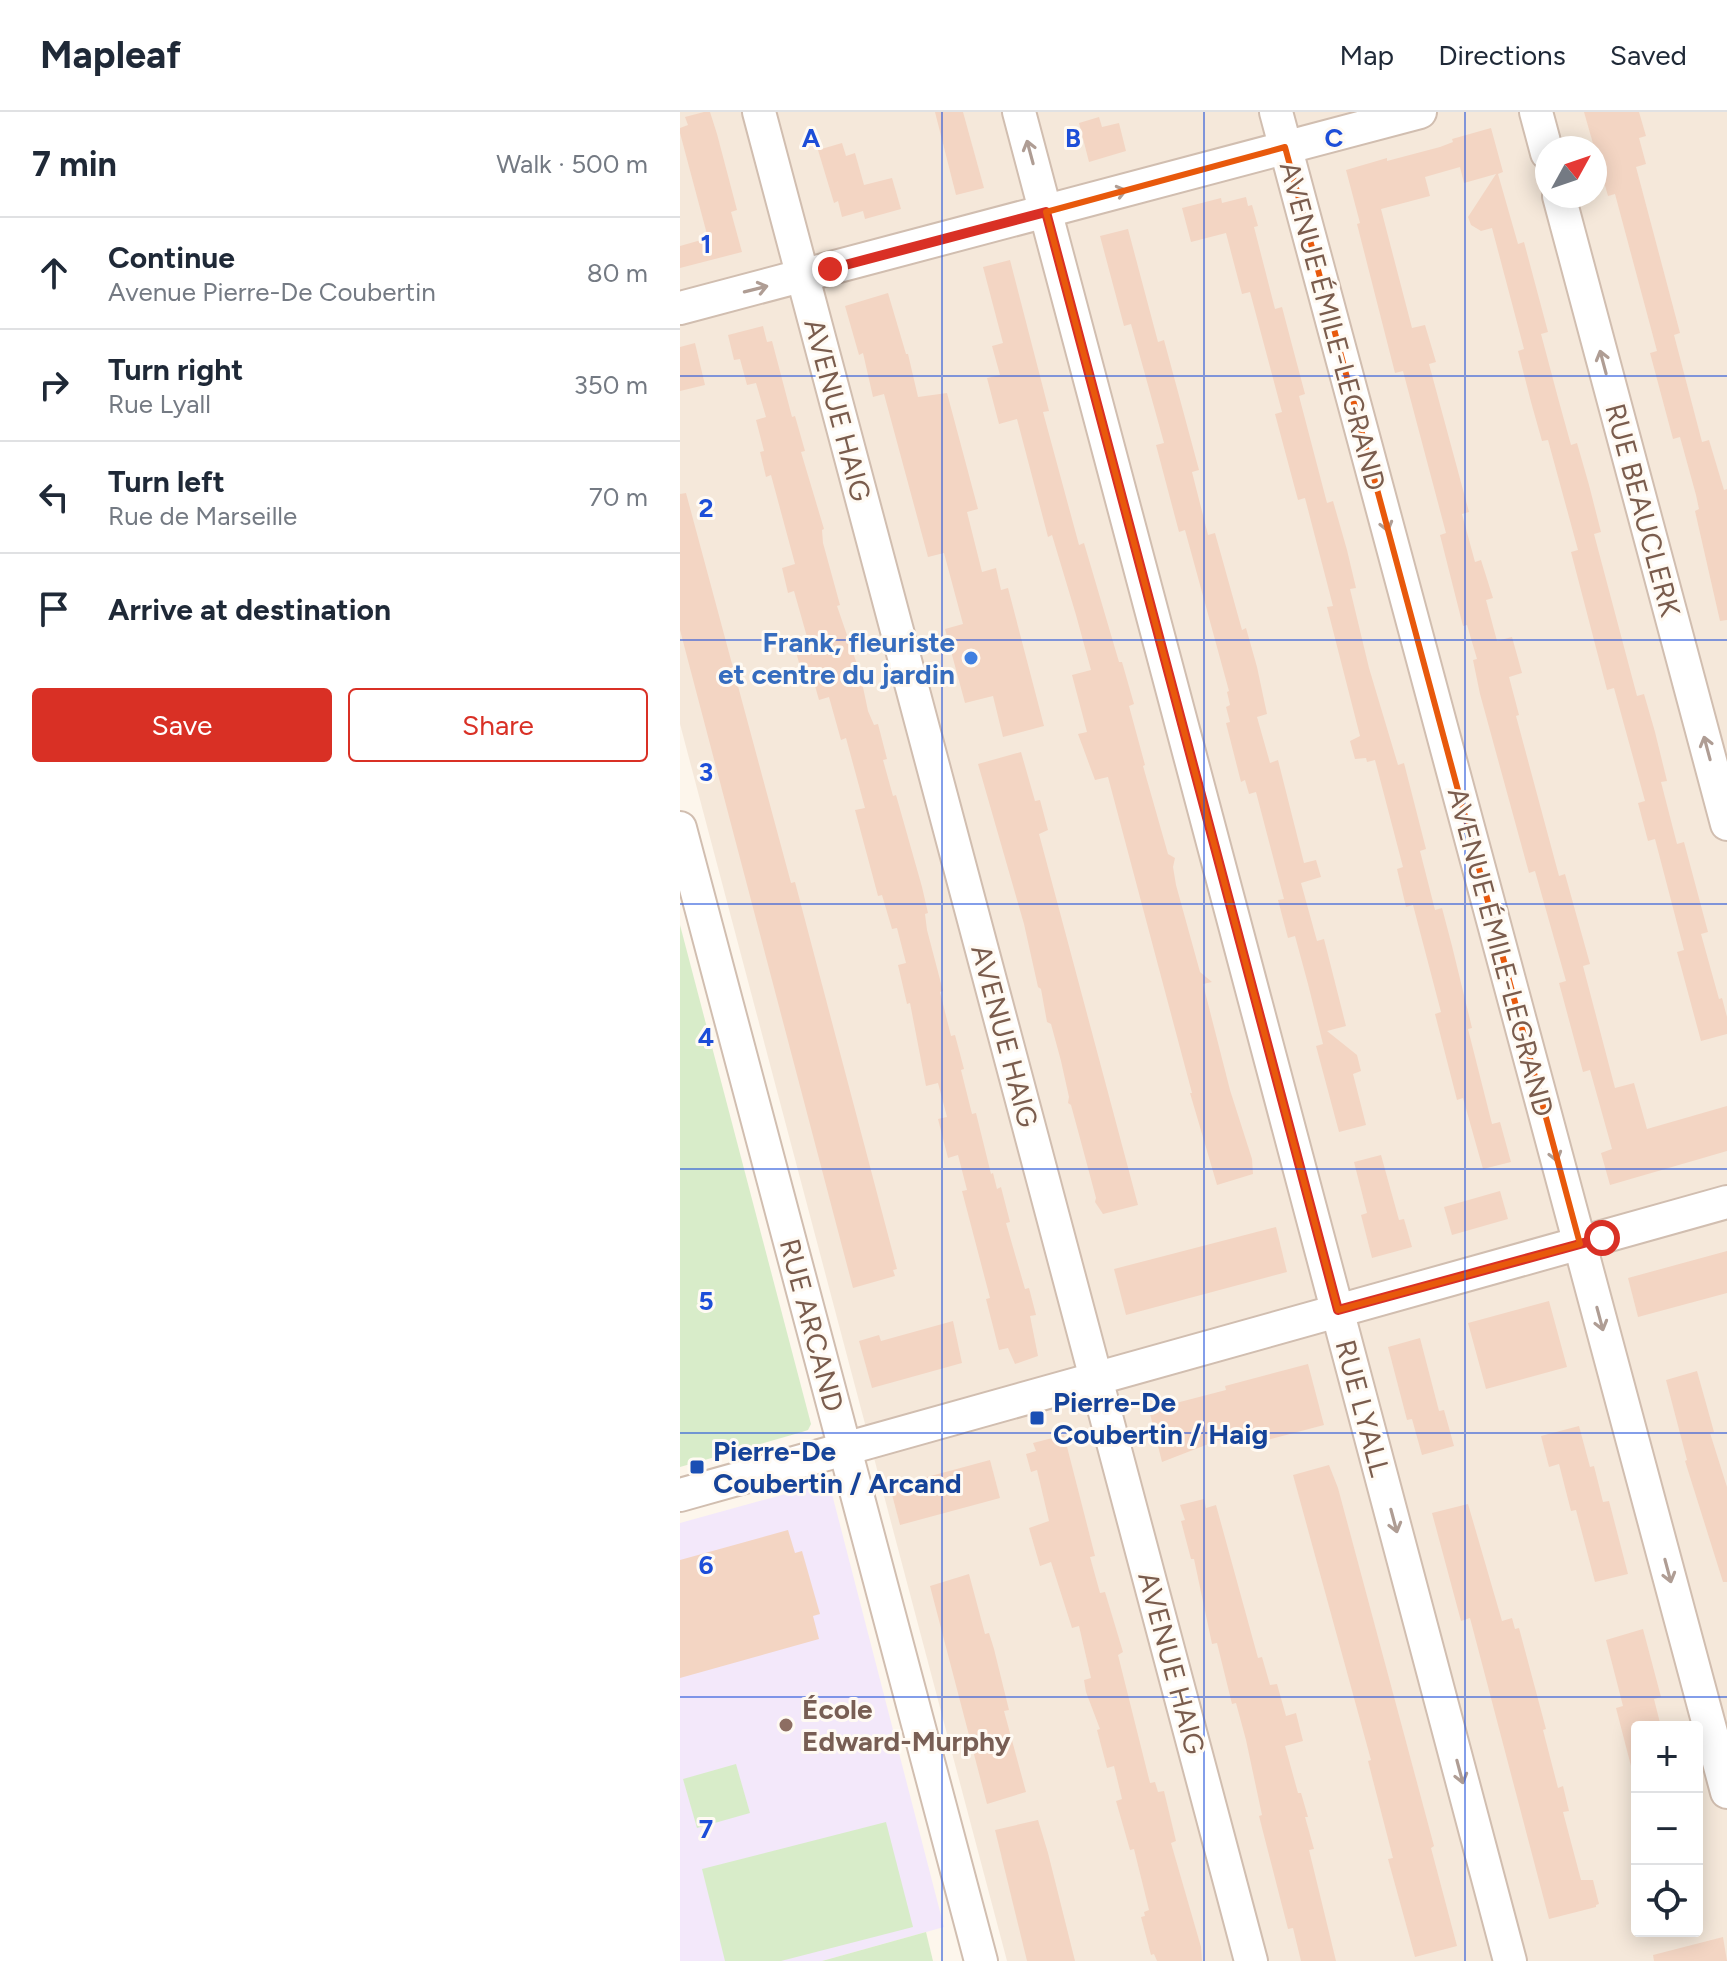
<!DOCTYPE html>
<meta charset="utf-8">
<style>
body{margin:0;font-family:Figtree,sans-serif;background:#f2f2f3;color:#1f2937}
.controls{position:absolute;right:24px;bottom:24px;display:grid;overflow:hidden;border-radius:8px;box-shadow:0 4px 20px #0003}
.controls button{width:72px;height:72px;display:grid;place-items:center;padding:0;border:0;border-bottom:2px solid #e0e1e3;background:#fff;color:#1f2937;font:40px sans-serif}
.compass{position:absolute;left:855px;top:24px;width:72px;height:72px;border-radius:50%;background:#fff;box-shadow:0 4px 20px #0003;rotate:50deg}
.stop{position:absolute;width:24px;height:24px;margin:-18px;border:6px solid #d93025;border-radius:50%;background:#fff}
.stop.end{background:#d93025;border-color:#fff;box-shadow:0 2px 8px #0008}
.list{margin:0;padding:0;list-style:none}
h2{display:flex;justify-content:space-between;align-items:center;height:104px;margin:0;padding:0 32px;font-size:34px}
h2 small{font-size:26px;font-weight:400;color:#747a83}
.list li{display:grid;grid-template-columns:52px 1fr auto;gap:24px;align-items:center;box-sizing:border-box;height:112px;padding:0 32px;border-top:2px solid #e0e1e3}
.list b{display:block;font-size:30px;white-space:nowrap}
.list p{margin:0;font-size:26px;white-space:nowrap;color:#747a83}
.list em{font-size:26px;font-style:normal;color:#747a83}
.actions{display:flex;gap:16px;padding:24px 32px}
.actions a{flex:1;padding:18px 0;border:2px solid #d93025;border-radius:8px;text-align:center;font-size:28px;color:#d93025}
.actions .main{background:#d93025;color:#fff}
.icon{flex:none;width:44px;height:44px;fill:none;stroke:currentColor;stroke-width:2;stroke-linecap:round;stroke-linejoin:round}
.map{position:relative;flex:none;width:1047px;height:1849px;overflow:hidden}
header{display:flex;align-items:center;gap:48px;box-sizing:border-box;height:112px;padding:0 40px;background:#fff;border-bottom:2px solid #e0e1e3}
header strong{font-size:38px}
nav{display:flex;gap:44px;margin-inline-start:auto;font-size:28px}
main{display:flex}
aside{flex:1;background:#fff}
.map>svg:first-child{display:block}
.residential{fill:#f5e8da;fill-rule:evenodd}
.education{fill:#f3e8fa}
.green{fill:#d8ecc9}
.building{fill:#f3d5c3}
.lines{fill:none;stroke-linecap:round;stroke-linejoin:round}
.minor-casing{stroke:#d1beb0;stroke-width:36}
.minor{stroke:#fff;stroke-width:32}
.oneway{stroke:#af9d94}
.route{stroke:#d93025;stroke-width:10}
.marked{fill:none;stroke:#e8590c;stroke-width:6;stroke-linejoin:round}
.grid{fill:none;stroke:#1d4ed8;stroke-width:2;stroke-opacity:0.55}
.shop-dot{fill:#3f7fe0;stroke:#fffaf3;stroke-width:3}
.transit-dot{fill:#1a4fb4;stroke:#fffaf3;stroke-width:3}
.education-dot{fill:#8d6e63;stroke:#fffaf3;stroke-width:3}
.labels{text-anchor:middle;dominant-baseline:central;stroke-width:6;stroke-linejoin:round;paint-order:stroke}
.street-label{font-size:28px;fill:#7a5c4d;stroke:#fffaf3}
.shop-label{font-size:28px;font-weight:bold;fill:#366cbe;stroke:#fffaf3;text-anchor:end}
.transit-label{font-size:28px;font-weight:bold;fill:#164399;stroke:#fffaf3;text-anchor:start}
.education-label{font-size:28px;font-weight:bold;fill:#785e54;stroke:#fffaf3;text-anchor:start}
.grid-label{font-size:26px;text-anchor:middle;font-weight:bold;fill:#1d4ed8;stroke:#fffaf3;stroke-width:6;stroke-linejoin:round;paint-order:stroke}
</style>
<header>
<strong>Mapleaf</strong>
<nav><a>Map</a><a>Directions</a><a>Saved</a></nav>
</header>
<main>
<aside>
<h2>7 min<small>Walk · 500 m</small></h2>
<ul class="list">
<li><svg class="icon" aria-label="ahead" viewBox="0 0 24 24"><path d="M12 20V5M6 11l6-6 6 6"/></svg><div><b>Continue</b><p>Avenue Pierre-De Coubertin</p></div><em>80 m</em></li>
<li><svg class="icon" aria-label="right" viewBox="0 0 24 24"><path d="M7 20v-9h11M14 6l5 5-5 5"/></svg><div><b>Turn right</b><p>Rue Lyall</p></div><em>350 m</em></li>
<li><svg class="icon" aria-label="left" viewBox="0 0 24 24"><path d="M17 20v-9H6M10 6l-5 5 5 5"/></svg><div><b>Turn left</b><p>Rue de Marseille</p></div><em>70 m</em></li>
<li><svg class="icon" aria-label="arrive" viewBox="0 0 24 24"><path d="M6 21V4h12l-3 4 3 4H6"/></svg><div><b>Arrive at destination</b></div></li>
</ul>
<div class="actions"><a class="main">Save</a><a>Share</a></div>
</aside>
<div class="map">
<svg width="1047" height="1849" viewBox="0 0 1047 1849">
<rect width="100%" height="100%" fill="#fdf6ec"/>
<!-- residential -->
<path class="residential" d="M0,0H1047V1849H327L0,612ZM867,36H915V84H867ZM957,1615H1017V1819H957Z"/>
<!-- education -->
<polygon class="education" points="138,1373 148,1377 152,1382 264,1815 142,1849 0,1849 0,1411"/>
<!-- green -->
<g class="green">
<polygon points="0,813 131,1312 128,1318 122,1320 0,1355"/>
<polygon points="56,1652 70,1701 17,1716 3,1667"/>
<polygon points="206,1710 233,1815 101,1849 45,1849 22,1757"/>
<polygon points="246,1820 253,1849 142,1849"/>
</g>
<!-- building -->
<g class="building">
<polygon points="24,0 30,0 37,22 57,98 51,100 62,140 0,156 0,134 28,126 0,21 0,16 8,13 5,5"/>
<polygon points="255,0 283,0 304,76 276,83"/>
<polygon points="904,0 959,0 966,24 959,26 966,52 956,55 1000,221 994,223 1022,330 1029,328 1044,378 1047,377 1047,508 1040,509 1015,399 1019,397 1016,383 1000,325 993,327 970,241 977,239 935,82 928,84"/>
<polygon points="419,5 422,15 439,11 446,39 409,50 399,11"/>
<polygon points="811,16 823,60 818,62 838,132 844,130 868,220 861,222 878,286 891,333 897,331 909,373 921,420 914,422 957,584 964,582 975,620 987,669 981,670 997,732 1004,730 1028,820 1021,822 1039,887 1042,886 1047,905 1047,922 1021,929 997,840 1004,838 975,727 968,729 958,691 965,689 934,576 927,578 891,440 898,438 868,328 862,329 851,290 838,239 844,237 812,116 801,119 791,113 788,105 816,62 784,71 780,55 745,65 750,84 701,97 732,216 745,213 756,250 749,252 789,400 782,402 795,450 801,448 813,486 806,488 817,529 832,525 842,561 829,565 839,603 836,604 879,764 885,762 898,809 910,852 903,854 935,976 954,971 967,1017 1047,994 1047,1039 930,1073 921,1041 932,1037 910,958 903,960 879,871 886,869 855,759 849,761 800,582 793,548 797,547 787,513 783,514 760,423 766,421 723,259 715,261 677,112 680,111 666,58 707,46 707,49 760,35 773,30 772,27"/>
<polygon points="162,31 166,44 175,41 184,73 212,66 221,97 185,107 183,99 162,105 158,89 154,91 138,38"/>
<polygon points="566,85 568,94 572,93 578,114 574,115 595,197 602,195 612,233 625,282 619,284 647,391 653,389 667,438 676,476 670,477 689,556 718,653 724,651 746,737 740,739 755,798 762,796 772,834 792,916 788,917 812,1012 820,1010 831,1050 803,1057 783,986 777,988 755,902 761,900 733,793 726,795 717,757 723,755 695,648 687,650 686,646 675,647 670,629 680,624 647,495 653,494 625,386 618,388 595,302 602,300 570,180 562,182 546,121 511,130 502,96 541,86 542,91"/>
<polygon points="448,117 478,230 484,228 519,358 512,360 528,423 535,421 562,518 566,516 577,555 587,602 577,605 590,651 598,648 624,751 636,748 641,765 621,771 637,829 644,827 666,914 647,919 677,943 681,959 673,962 686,1013 659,1020 636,934 643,932 628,872 615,824 608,826 598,788 604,787 576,680 569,682 565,668 561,670 546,611 550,610 546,595 550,593 547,580 549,579 505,418 499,420 476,333 484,331 451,212 444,214 420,124"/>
<polygon points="330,148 369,299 363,300 399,433 404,431 439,550 442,550 454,592 449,594 465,653 463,654 488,742 495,746 493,755 496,773 520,860 532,870 523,872 550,978 572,1047 573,1062 537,1073 510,981 512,981 428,665 415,668 398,622 407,620 392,563 411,558 396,503 372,423 368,425 337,307 319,312 307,266 320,263 312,234 323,231 303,155"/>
<polygon points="208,181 226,242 228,242 238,285 267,281 298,397 287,400 302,460 316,456 321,478 328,476 364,614 323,625 313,584 285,591 265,517 283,512 264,441 248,445 204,282 193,285 183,241 179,243 165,194"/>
<polygon points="83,214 87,230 92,229 112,305 115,304 125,339 121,340 144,417 142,418 143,431 160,493 157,494 180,561 188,599 194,613 198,612 207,647 203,648 213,684 216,683 242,775 248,801 245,802 247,818 263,879 260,880 271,924 275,923 284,957 281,958 292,1002 296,1001 311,1062 313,1061 317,1077 321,1075 330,1110 326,1111 345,1177 349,1176 356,1203 350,1204 358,1244 335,1252 328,1236 319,1238 306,1187 310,1186 282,1079 287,1078 278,1043 268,1046 258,1007 267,1005 258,971 246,974 230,891 227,892 218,853 226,851 217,816 212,817 202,783 198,784 175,698 185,696 166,626 161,628 149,585 139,588 131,560 122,562 115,536 129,532 114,479 108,481 102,456 115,452 91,363 86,365 80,340 84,339 76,308 86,305 76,271 67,273 60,247 54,248 48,223"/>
<polygon points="15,231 25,273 0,279 0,235"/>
<polygon points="6,381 111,771 115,770 217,1157 213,1158 215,1164 173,1176 0,518 0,382"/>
<polygon points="341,640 355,689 360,688 368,718 359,722 458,1093 423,1102 415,1090 416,1086 401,1030 391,993 388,991 389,985 381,949 371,912 367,910 361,877 358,875 344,812 298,652"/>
<polygon points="701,1043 719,1108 724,1107 732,1135 692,1146 681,1103 687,1101 674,1050"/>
<polygon points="820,1079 828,1107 772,1123 764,1095"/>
<polygon points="596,1115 607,1160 446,1203 434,1157"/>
<polygon points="1047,1139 1047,1181 958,1205 948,1166"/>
<polygon points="869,1189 887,1255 806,1277 788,1211"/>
<polygon points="273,1209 282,1251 192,1276 179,1229 199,1223 201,1229"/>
<polygon points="740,1226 759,1299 764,1298 774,1334 742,1343 732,1307 727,1308 708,1235"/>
<polygon points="628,1252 644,1313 568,1333 562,1319 482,1350 469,1298 546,1278 545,1274"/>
<polygon points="1017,1259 1034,1320 1030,1321 1047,1375 1047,1470 1043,1470 1005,1349 1007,1348 986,1268"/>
<polygon points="899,1314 910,1355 914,1354 923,1390 929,1389 948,1462 915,1470 896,1398 891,1399 879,1352 869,1355 861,1324"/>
<polygon points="384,1323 415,1444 410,1445 420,1481 425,1480 443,1540 438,1543 470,1671 475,1670 478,1680 484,1679 496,1729 491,1731 521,1835 522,1849 477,1849 474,1842 471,1843 461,1805 465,1804 464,1800 469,1798 454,1737 450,1738 436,1689 442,1687 434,1654 427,1656 417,1618 420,1617 406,1580 404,1568 411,1566 399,1514 392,1516 371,1450 360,1454 349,1416 369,1409 357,1358 351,1360 346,1342 356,1339 353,1331"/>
<polygon points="310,1348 320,1386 220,1413 210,1375"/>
<polygon points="649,1353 658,1376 754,1734 751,1736 777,1834 735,1845 708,1747 713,1746 688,1649 691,1648 613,1363"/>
<polygon points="524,1387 526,1396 536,1393 578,1546 582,1545 590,1573 597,1572 606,1604 616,1601 623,1629 605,1634 618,1681 621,1681 628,1705 625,1705 634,1737 629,1738 656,1849 621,1849 613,1816 608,1817 579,1704 582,1703 566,1628 556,1591 552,1592 537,1531 532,1532 514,1447 511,1447 501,1409 505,1408 500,1393"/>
<polygon points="788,1392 822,1509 832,1506 835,1517 839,1516 866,1617 863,1618 878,1676 883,1674 889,1699 883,1700 901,1768 913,1768 919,1792 916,1793 916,1795 869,1807 790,1506 781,1509 752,1401"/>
<polygon points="108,1418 115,1441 122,1439 140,1502 133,1504 139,1527 0,1566 0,1448"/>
<polygon points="289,1462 305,1522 309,1521 314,1537 329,1598 324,1599 346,1680 307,1692 250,1474"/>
<polygon points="963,1517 981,1585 974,1587 981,1615 957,1615 957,1654 951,1654 936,1596 943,1594 926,1528"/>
<polygon points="358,1708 368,1741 395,1849 347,1849 315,1718"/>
<polygon points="1043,1825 1047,1849 974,1849 973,1843"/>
</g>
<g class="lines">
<defs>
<g id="minor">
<polyline points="79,0 571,1849"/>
<polyline points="339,0 830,1849"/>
<polyline points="596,0 1047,1680"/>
<polyline points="856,0 867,41"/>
<polyline points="879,84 1047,712"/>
<polyline points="0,196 740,0"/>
<polyline points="0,716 301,1849"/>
<polyline points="0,1383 1047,1090"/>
</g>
</defs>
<!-- minor casing -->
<use href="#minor" class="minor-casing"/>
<!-- minor -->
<use href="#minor" class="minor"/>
</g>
<!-- one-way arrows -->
<defs><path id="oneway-shaft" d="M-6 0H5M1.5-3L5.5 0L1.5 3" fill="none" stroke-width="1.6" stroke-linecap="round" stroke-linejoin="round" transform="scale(2)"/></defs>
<g class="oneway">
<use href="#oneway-shaft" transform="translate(350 40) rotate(-105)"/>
<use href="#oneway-shaft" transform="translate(435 81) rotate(-15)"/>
<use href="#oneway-shaft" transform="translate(76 177) rotate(-14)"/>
<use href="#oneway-shaft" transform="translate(923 250) rotate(-105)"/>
<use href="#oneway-shaft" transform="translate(705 408) rotate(75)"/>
<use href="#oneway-shaft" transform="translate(1027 636) rotate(-105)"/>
<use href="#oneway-shaft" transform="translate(874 1038) rotate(75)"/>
<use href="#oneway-shaft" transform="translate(920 1207) rotate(75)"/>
<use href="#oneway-shaft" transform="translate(714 1409) rotate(75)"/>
<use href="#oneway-shaft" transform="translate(988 1459) rotate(75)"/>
<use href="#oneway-shaft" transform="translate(780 1660) rotate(75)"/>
</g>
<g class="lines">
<!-- route -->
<polyline class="route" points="150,157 366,100 658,1198 922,1126"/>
</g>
<!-- marked area -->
<path class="marked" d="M605,35L900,1132L658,1198L366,100Z"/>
<!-- grid -->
<path class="grid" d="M262,0V1849M524,0V1849M785,0V1849M0,264H1047M0,528H1047M0,792H1047M0,1057H1047M0,1321H1047M0,1585H1047"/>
<!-- markers -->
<circle class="shop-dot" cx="291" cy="546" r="8"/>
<g class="transit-dot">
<rect x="349" y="1298" width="16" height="16" rx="4"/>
<rect x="9" y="1347" width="16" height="16" rx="4"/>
</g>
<circle class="education-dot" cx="106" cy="1613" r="8"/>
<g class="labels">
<!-- street labels -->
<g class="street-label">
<text transform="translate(653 214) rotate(75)">AVENUE ÉMILE-LEGRAND</text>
<text transform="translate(158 298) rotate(75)">AVENUE HAIG</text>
<text transform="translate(963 398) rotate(75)">RUE BEAUCLERK</text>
<text transform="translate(821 840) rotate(75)">AVENUE ÉMILE-LEGRAND</text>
<text transform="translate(325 924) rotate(75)">AVENUE HAIG</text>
<text transform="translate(132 1213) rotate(75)">RUE ARCAND</text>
<text transform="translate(683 1296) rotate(75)">RUE LYALL</text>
<text transform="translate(492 1551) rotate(75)">AVENUE HAIG</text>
</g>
<!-- shop labels -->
<g class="shop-label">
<text x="275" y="530">Frank, fleuriste<tspan x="275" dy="32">et centre du jardin</tspan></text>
</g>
<!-- transit labels -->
<g class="transit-label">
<text x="373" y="1290">Pierre-De<tspan x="373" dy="32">Coubertin / Haig</tspan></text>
<text x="33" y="1339">Pierre-De<tspan x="33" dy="32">Coubertin / Arcand</tspan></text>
</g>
<!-- education labels -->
<g class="education-label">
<text x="122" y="1597">École<tspan x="122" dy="32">Edward-Murphy</tspan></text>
</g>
</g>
<g class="grid-label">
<text x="131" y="35">A</text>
<text x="393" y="35">B</text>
<text x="654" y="35">C</text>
<text x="26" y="141">1</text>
<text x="26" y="405">2</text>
<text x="26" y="669">3</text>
<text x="26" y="934">4</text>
<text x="26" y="1198">5</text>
<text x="26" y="1462">6</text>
<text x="26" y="1726">7</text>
</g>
</svg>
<div class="controls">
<button>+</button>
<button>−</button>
<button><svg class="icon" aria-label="locate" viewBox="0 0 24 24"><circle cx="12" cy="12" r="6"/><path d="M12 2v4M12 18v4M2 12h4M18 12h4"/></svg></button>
</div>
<svg class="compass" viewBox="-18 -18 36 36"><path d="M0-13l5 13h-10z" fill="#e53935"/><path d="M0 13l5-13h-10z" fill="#747a83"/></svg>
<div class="stop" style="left:922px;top:1126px"></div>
<div class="stop end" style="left:150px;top:157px"></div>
</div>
</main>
